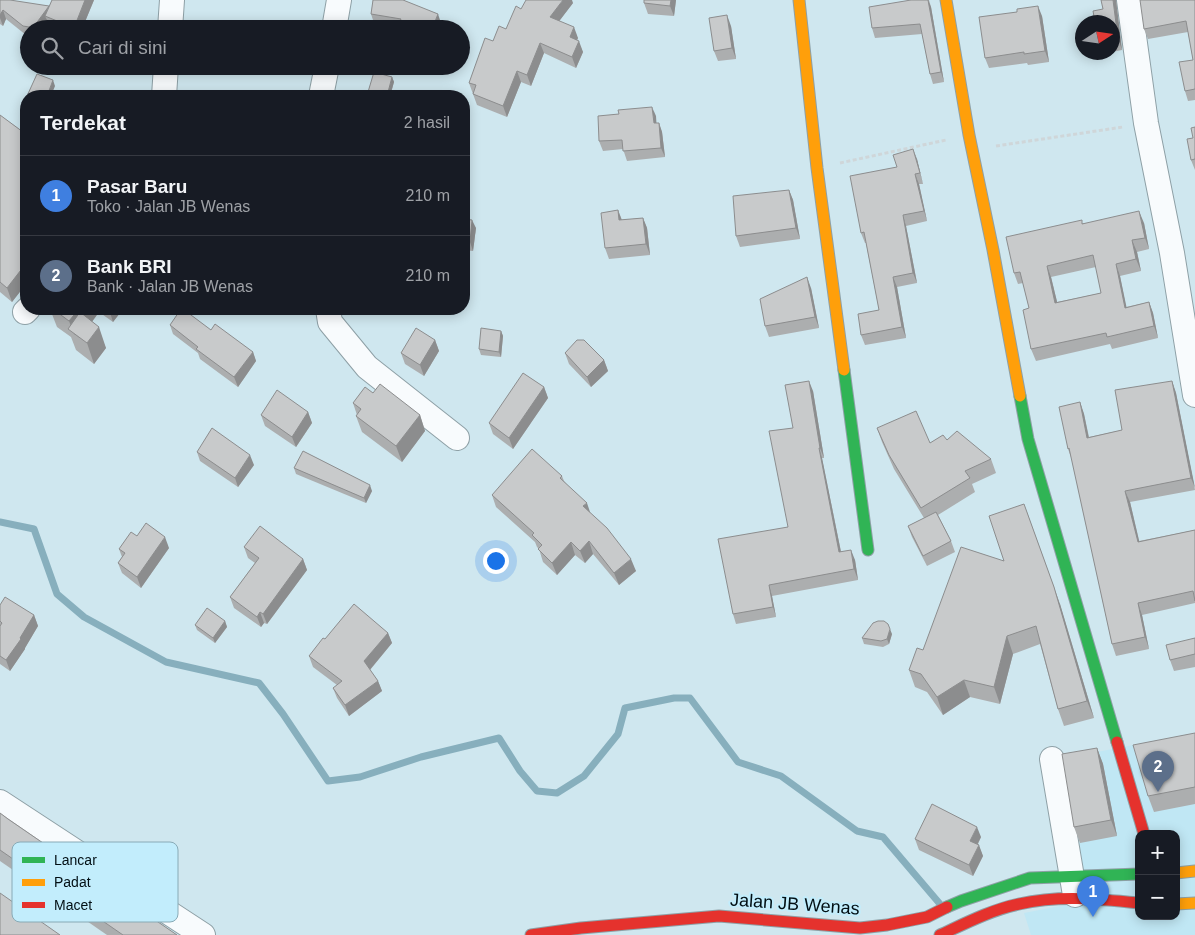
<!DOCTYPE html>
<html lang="id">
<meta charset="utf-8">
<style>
body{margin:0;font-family:Helvetica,sans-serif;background:#20242c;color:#f1f3f6}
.controls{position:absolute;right:15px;bottom:15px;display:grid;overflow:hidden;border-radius:10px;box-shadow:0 2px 12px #0003}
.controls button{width:45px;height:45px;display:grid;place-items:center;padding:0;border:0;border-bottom:1px solid #363941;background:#171b24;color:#f1f3f6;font:25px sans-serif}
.compass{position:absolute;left:1075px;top:15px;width:45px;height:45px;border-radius:50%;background:#171b24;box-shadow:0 2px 12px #0003;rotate:78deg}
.you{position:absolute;left:495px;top:560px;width:18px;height:18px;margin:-12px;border:4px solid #fff;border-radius:50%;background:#1a73e8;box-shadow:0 0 0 8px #1a73e833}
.badge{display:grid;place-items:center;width:32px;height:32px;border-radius:50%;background:#8c9099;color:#fff;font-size:16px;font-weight:700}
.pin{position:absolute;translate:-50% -41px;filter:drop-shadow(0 1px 2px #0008)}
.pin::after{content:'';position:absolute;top:26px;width:18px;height:15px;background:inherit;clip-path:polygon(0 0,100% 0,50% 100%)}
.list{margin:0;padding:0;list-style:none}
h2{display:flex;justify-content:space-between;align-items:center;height:65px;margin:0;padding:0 20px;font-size:21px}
h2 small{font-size:16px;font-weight:400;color:#9ea1a6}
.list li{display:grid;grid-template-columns:32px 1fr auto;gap:15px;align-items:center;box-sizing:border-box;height:80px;padding:0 20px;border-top:1px solid #363941}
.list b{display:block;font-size:19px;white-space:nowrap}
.list p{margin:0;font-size:16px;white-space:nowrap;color:#9ea1a6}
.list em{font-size:16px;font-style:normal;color:#9ea1a6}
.icon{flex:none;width:28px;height:28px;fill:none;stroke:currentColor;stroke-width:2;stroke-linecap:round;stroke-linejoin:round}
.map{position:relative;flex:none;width:1195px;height:935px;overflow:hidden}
.search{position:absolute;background:#171b24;box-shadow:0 2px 12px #0003;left:20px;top:20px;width:450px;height:55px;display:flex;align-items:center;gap:12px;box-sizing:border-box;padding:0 18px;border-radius:28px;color:#9ea1a6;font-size:19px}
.panel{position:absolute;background:#171b24;box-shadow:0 2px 12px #0003;left:20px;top:90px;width:450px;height:225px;border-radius:20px}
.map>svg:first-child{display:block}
.built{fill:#c0e7f4;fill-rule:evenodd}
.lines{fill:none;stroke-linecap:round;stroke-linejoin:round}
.stream{stroke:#87afbd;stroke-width:7}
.street-casing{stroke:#8ea0a6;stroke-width:26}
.fast-casing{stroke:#8ea0a6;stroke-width:13}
.slow-casing{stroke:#8ea0a6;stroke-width:13}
.jam-casing{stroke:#8ea0a6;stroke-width:13}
.path{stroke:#cfd6d9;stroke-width:3;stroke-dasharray:4 2.5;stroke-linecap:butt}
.street{stroke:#f8fbfd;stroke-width:24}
.fast{stroke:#30b455;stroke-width:11}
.slow{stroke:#ff9f0a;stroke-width:11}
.jam{stroke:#e5322d;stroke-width:11}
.wall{fill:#acaeaf;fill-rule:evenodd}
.shaded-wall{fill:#8c8d8e}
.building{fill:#c8cacb;stroke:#8c8d8e;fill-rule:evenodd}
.labels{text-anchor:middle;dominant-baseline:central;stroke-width:4;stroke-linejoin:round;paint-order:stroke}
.street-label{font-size:18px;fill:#020f14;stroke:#c2edfc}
.key{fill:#c2edfc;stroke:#88aab6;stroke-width:1}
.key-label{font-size:14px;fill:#020f14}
</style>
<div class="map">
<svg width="1195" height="935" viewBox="0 0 1195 935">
<rect width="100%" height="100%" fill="#cfe7ef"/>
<!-- built -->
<path class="built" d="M1195,733V935H1031L1024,913L1065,905L1046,787L1040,763ZM1139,834H1176V916H1139Z"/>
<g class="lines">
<!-- stream -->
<polyline class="stream" points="0,522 34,529 57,594 84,617 166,662 259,683 283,714 328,781 360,777 421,757 499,738 520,771 537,791 557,793 584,776 618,734 625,708 674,698 690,698 738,762 781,776 857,831 883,837 940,904"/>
<defs>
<g id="street">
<polyline points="1129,0 1146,123 1172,253 1195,395"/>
<polyline points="170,29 172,0"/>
<polyline points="334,29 339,0"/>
<polyline points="164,96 166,66"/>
<polyline points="321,96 327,66"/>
<polyline points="328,309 330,322 367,367 457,438"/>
<polyline points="25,312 28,309"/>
<polyline points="1052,759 1075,895"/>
<polyline points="0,802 203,935"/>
</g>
<g id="fast">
<polyline points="844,370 868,550"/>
<polyline points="1020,396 1028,439 1117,742"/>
<polyline points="947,907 961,901 1030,878 1139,874"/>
</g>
<g id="slow">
<polyline points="799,0 817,168 844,370"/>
<polyline points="946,0 969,135 993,250 1020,396"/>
<polyline points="1176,873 1195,871"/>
<polyline points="1176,904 1195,903"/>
</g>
<g id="jam">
<polyline points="1117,742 1144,834"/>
<polyline points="531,935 581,928 719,916 860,928 887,925 927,917 947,907"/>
<path d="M940,935C966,923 991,910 1019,904C1059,895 1099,899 1139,903"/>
</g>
</defs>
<!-- street casing -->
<use href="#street" class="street-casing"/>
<!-- fast casing -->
<use href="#fast" class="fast-casing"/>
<!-- slow casing -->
<use href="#slow" class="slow-casing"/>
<!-- jam casing -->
<use href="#jam" class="jam-casing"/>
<!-- path -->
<g class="path">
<polyline points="996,146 1123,127"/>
<polyline points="840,163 946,140"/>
</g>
<!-- street -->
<use href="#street" class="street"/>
<!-- fast -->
<use href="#fast" class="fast"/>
<!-- slow -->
<use href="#slow" class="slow"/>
<!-- jam -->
<use href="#jam" class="jam"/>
</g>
<!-- wall -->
<g class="wall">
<polygon points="0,0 18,2 49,6 52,0 94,0 82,29 55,29 49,26 48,22 42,29 29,29 29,35 26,35 6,19 3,26 0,24"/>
<polygon points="373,0 405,0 405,1 442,26 441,29 393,29 375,26 371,14"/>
<polygon points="676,0 674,16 648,14 644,3"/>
<polygon points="911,0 929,0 931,7 944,82 933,84 930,74 922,34 875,38 872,28"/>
<polygon points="1101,0 1116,0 1122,50 1112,52 1112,22 1103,9"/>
<polygon points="1195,0 1195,100 1188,101 1185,91 1193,60 1188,32 1148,39 1144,29"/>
<polygon points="573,3 559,21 578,38 577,40 583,52 576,68 544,53 531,86 521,82 507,117 477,105 469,83 493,41 506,29 521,9"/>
<polygon points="1042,16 1049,62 1028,65 1027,63 989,68 985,58"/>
<polygon points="731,26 736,59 718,61 714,51"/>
<polygon points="392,77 394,82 390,96 370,96 368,92"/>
<polygon points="0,115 23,132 26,128 26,284 12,302 0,292"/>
<polygon points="656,116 656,123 659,123 662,132 665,157 627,161 623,149 603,151 599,141"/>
<polygon points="1195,127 1195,170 1191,160"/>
<polygon points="917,159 923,184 919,184 927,221 906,226 917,283 897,287 906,338 865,345 861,335 879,310 866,243 865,243 861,233"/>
<polygon points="789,190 793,200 800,239 740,247 736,236"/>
<polygon points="618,210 622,220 643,218 647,228 650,255 609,259 605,248"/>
<polygon points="464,219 476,228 473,251 464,250"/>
<path d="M1083,223H1144L1149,249L1137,252L1141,271L1120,276L1126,307L1149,302L1153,313L1158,338L1112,349L1110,344L1036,361L1031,349L1029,308L1023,283L1018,284L1014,273ZM1096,267L1101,293L1057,302L1051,277Z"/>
<polygon points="811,288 819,328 769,337 765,326"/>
<polygon points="50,309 123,309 113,322 99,312 92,322 106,348 94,364 76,350 71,337 57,327"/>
<polygon points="170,325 211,330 253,352 256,361 238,387 200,359 198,353 173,334"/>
<polygon points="501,331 503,336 501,357 481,355 479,349"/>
<polygon points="435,340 439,351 424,376 405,364 401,353"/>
<polygon points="565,353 604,360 608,371 591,387 569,364"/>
<polygon points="1172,381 1176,393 1195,490 1130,502 1139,541 1195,530 1195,603 1142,615 1149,649 1116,656 1112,644 1072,460 1068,449 1080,402 1084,414 1089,437 1122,430"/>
<polygon points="544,387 548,398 513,449 493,434 489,423"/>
<polygon points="813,391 824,458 822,458 841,552 855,560 858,580 772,596 776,617 736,624 733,614 788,527 793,428"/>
<polygon points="373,393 420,415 425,431 402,462 362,432 356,416 357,415 353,403"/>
<polygon points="308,412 312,423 296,447 265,426 261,415"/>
<polygon points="877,428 930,443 947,440 991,459 996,473 972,484 975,492 938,515 951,541 955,552 927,566 912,537 908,526 924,518 894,469 882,442"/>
<polygon points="197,452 254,465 238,487 200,461"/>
<polygon points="294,468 372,491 366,503 296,474"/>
<polygon points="562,476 564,481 590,513 636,571 619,585 593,554 585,563 575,555 557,575 543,562 539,549 537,547 535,542 496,507 492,495"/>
<polygon points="137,536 169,548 141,588 122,573 118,563 122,557 119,549"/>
<polygon points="244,547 303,559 307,570 267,624 264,623 261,627 234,608 230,597 255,563 248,558"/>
<polygon points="1060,604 1094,718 1064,726 1058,709 1040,644 1013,654 1000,704 970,697 943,715 927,692 915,687 909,670 923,650"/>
<polygon points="0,605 34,615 38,626 25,648 25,649 10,671 0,664"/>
<polygon points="225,621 227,627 215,643 197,630 195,625"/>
<polygon points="388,633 392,643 370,670 378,681 382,691 349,716 337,698 333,688 337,685 313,667 309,656 325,639"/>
<polygon points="892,634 889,644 883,647 864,644 862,638"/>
<polygon points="1195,638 1195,667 1174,671 1170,660"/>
<polygon points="1195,733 1195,804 1154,812 1148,796"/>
<polygon points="1097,748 1103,764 1117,836 1080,843 1074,827"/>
<polygon points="0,813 177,935 107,935 0,861"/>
<polygon points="981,837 978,844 983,856 973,876 919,850 915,839"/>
</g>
<!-- shaded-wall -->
<g class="shaded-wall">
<polygon points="85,0 94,0 82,29 75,29 74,28"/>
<polygon points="563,0 572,0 573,3 554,28 550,17"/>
<polygon points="671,0 676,0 674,16 670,6"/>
<polygon points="928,0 931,7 944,82 941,72"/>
<polygon points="1113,0 1116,0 1122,50 1118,39"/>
<polygon points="49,6 45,16 48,22 42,29 37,29 35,25"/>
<polygon points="1038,6 1042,16 1049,62 1045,51"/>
<polygon points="3,10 6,19 3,26 0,18 0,15"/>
<polygon points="438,14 442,26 441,29 432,29"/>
<polygon points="727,15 731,26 736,59 732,48"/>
<polygon points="574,27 578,38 573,48 570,37"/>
<polygon points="579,41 583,52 576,68 572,57"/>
<polygon points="540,43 544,53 531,86 527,75"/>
<polygon points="517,71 521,82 507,117 503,106"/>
<polygon points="392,77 394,82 390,96 387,96"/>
<polygon points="53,80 55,86 51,96 47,96"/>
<polygon points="652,107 656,116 657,133 654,123"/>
<polygon points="659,123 662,132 665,157 661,148"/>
<polygon points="913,149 917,159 923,184 920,173"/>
<polygon points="915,174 919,184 927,221 924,211"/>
<polygon points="789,190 793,200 800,239 796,228"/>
<polygon points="618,210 622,221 619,220"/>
<polygon points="1139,211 1144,223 1149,249 1145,238"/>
<polygon points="903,215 906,226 917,283 913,273"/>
<polygon points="643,218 647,228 650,255 646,244"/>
<polygon points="472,220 476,228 473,251 470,242"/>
<polygon points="1132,240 1137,252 1141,271 1136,259"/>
<polygon points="26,259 26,284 12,302 7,288"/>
<polygon points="1116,264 1120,276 1129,319 1125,308"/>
<polygon points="1047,266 1051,277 1060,314 1055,303"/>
<polygon points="807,277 811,288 819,328 815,317"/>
<polygon points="893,277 897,287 906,338 902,327"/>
<polygon points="1149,302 1153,313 1158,338 1154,326"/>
<polygon points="79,309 98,309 99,312 80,338 74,334 69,321"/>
<polygon points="109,309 123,309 113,322"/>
<polygon points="99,327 106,348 94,364 87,343"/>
<polygon points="501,331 503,336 501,357 499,352"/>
<polygon points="435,340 439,351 424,376 420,365"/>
<polygon points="253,352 256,361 238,387 234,377"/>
<polygon points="604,360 608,371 591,387 587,377"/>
<polygon points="809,381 813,391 824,458 820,448"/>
<polygon points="1172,381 1176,393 1195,488 1191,478"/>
<polygon points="544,387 548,398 513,449 509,438"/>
<polygon points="1080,402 1084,414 1091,449 1087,438"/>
<polygon points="308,412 312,423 296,447 292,437"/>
<polygon points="420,415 425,431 402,462 396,446"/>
<polygon points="819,448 822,458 843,562 839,552"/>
<polygon points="250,455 254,465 238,487 235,478"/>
<polygon points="370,485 372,491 366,503 364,498"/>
<polygon points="1125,491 1130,502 1142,553 1138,542"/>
<polygon points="587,503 591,515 583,506"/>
<polygon points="1024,504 1060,604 1094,718 1087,701"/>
<polygon points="165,537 169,548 141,588 137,577"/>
<polygon points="589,541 593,554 585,563 580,551"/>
<polygon points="571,542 575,555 557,575 552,563"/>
<polygon points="851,550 855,560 858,580 854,569"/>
<polygon points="303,559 307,570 267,624 263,614"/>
<polygon points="631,559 636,571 619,585 614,573"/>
<polygon points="769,585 772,596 776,617 773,607"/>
<polygon points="1138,603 1142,615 1149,649 1145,637"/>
<polygon points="260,612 264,623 261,627 257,617"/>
<polygon points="34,615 38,626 25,648 25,649 10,671 6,660"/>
<polygon points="225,621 227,627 215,643 213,638"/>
<polygon points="890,629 892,634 889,644 887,639"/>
<polygon points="388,633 392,643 368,672 364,661"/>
<polygon points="1007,636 1013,654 1000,704 994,687"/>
<polygon points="964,680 970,697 943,715 937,697"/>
<polygon points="378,681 382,691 349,716 345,705"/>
<polygon points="1097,748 1103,764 1117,836 1111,820"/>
<polygon points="977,827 981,837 974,851 970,841"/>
<polygon points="979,845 983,856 973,876 969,865"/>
</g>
<!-- building -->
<g class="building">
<polygon points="0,0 10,0 49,6 35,25 29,27 23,26 3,10 0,15"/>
<polygon points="52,0 85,0 74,28 45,16"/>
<polygon points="373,0 403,0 438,14 432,29 406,29 398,25 401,19 371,14"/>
<polygon points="526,0 563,0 550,17 574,27 570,37 579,41 572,57 540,43 527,75 517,71 503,106 473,94 476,85 469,83 485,38 493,41 499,26 506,29 516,6 521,9"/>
<polygon points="644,0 671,0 670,6 644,3"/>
<polygon points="911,0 928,0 941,72 930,74 920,24 872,28 869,7"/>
<polygon points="1101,0 1113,0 1118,39 1112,41 1112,22 1095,22 1093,11 1103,9"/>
<polygon points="1140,0 1195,0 1195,89 1185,91 1179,62 1193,60 1186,21 1144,29"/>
<polygon points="1038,6 1045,51 1024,54 1024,52 985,58 979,17 1017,12 1017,9"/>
<polygon points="727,15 732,48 714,51 709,18"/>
<polygon points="374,72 392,77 387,96 382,96 368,92"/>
<polygon points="37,74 53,80 47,96 27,96"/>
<polygon points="652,107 654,123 659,123 661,148 623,151 622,140 599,141 598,116 619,114 618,110"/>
<polygon points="0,115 23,132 26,128 26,259 22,264 24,266 7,288 0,282"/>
<polygon points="1195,127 1195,159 1191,160 1187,139 1193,138 1191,128"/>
<polygon points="913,149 920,173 915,174 924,211 903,215 913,273 893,277 902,327 861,335 858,314 879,310 864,232 861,233 850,176 897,167 893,155"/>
<polygon points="789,190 796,228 736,236 733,196"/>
<polygon points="618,210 619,220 643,218 646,244 605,248 601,213"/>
<path d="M1139,211L1145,238L1132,240L1136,259L1116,264L1125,308L1149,302L1154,326L1107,337L1106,333L1031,349L1023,310L1029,308L1020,272L1014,273L1006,237L1082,220V224ZM1093,255L1101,293L1055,303L1047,266Z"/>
<polygon points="464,219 472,220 470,242 464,241"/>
<polygon points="807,277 815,317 765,326 760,299"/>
<polygon points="53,309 79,309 69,321"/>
<polygon points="181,309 183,309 211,330 215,324 253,352 234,377 196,349 198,347 170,325"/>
<polygon points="80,312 99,327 87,343 68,329"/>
<polygon points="416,328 435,340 420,365 401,353"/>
<polygon points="481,328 501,331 499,352 479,349"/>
<polygon points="577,340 584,340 604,360 587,377 565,353"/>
<polygon points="523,373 544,387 509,438 489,423"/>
<polygon points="809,381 820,448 819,448 839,552 851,550 854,569 769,585 773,607 733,614 718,539 788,527 769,431 793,428 785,385"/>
<polygon points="1172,381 1191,478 1125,491 1138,542 1195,530 1195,601 1193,591 1138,603 1145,637 1112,644 1069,448 1068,449 1059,407 1080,402 1087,438 1122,430 1115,390"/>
<polygon points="380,384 420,415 396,446 356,416 361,409 353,403 365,387 373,393"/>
<polygon points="277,390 308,412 292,437 261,415"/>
<polygon points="916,411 930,443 943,435 947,440 957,431 991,459 965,471 970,478 921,508 889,455 877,428"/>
<polygon points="212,428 250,455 235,478 197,452"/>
<polygon points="532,449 562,476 560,478 587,503 583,506 607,528 631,559 614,573 589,541 580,551 571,542 552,563 538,549 542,545 532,535 534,533 492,495"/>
<polygon points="303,451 370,485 364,498 294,468"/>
<polygon points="1024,504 1054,587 1087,701 1058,709 1036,626 1007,636 994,687 964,680 937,697 921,674 909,670 917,648 923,650 961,547 1004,561 989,516"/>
<polygon points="936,512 951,541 923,556 908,526"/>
<polygon points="146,523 165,537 137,577 118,563 125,553 119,549 131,532 137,536"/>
<polygon points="260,526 303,559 263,614 260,612 257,617 230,597 259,558 244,547"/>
<polygon points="5,597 34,615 20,638 21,639 6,660 0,656 0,626 2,623 0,621 0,605"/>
<polygon points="354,604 388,633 364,661 378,681 345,705 333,688 342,681 309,656 323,638 325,639"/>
<polygon points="207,608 225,621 213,638 195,625"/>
<polygon points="878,621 884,621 888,624 890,629 887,639 881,641 862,638 873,623"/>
<polygon points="1195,638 1195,654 1170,660 1166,645"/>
<polygon points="1195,733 1195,787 1148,796 1133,745"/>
<polygon points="1097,748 1111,820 1074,827 1062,754"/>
<polygon points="932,804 977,827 970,841 979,845 969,865 915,839"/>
<polygon points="0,813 8,819 177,935 123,935 0,850"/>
<polygon points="0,893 60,935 0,935"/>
</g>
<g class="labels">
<!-- street labels -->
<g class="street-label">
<text transform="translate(795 904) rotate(4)">Jalan JB Wenas</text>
</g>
</g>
<!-- legend -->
<rect x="12" y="842" width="166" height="80" rx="8" class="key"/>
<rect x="22" y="857" width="23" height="6" fill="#30b455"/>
<rect x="22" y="879" width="23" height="7" fill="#ff9f0a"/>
<rect x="22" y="902" width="23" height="6" fill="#e5322d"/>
<g class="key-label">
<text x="54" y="865">Lancar</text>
<text x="54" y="887">Padat</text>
<text x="54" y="910">Macet</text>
</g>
</svg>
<div class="controls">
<button>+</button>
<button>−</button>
</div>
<svg class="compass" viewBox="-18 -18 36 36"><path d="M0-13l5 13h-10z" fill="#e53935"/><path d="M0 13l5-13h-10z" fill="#9ea1a6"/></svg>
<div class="you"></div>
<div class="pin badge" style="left:1093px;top:917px;background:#3f7fe0">1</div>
<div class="pin badge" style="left:1158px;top:792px;background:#5c6f8a">2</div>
<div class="search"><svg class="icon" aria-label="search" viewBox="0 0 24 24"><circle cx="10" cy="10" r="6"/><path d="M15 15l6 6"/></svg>Cari di sini</div>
<section class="panel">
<h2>Terdekat<small>2 hasil</small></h2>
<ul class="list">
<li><span class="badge" style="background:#3f7fe0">1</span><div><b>Pasar Baru</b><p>Toko · Jalan JB Wenas</p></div><em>210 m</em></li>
<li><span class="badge" style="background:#5c6f8a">2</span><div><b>Bank BRI</b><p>Bank · Jalan JB Wenas</p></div><em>210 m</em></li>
</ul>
</section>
</div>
